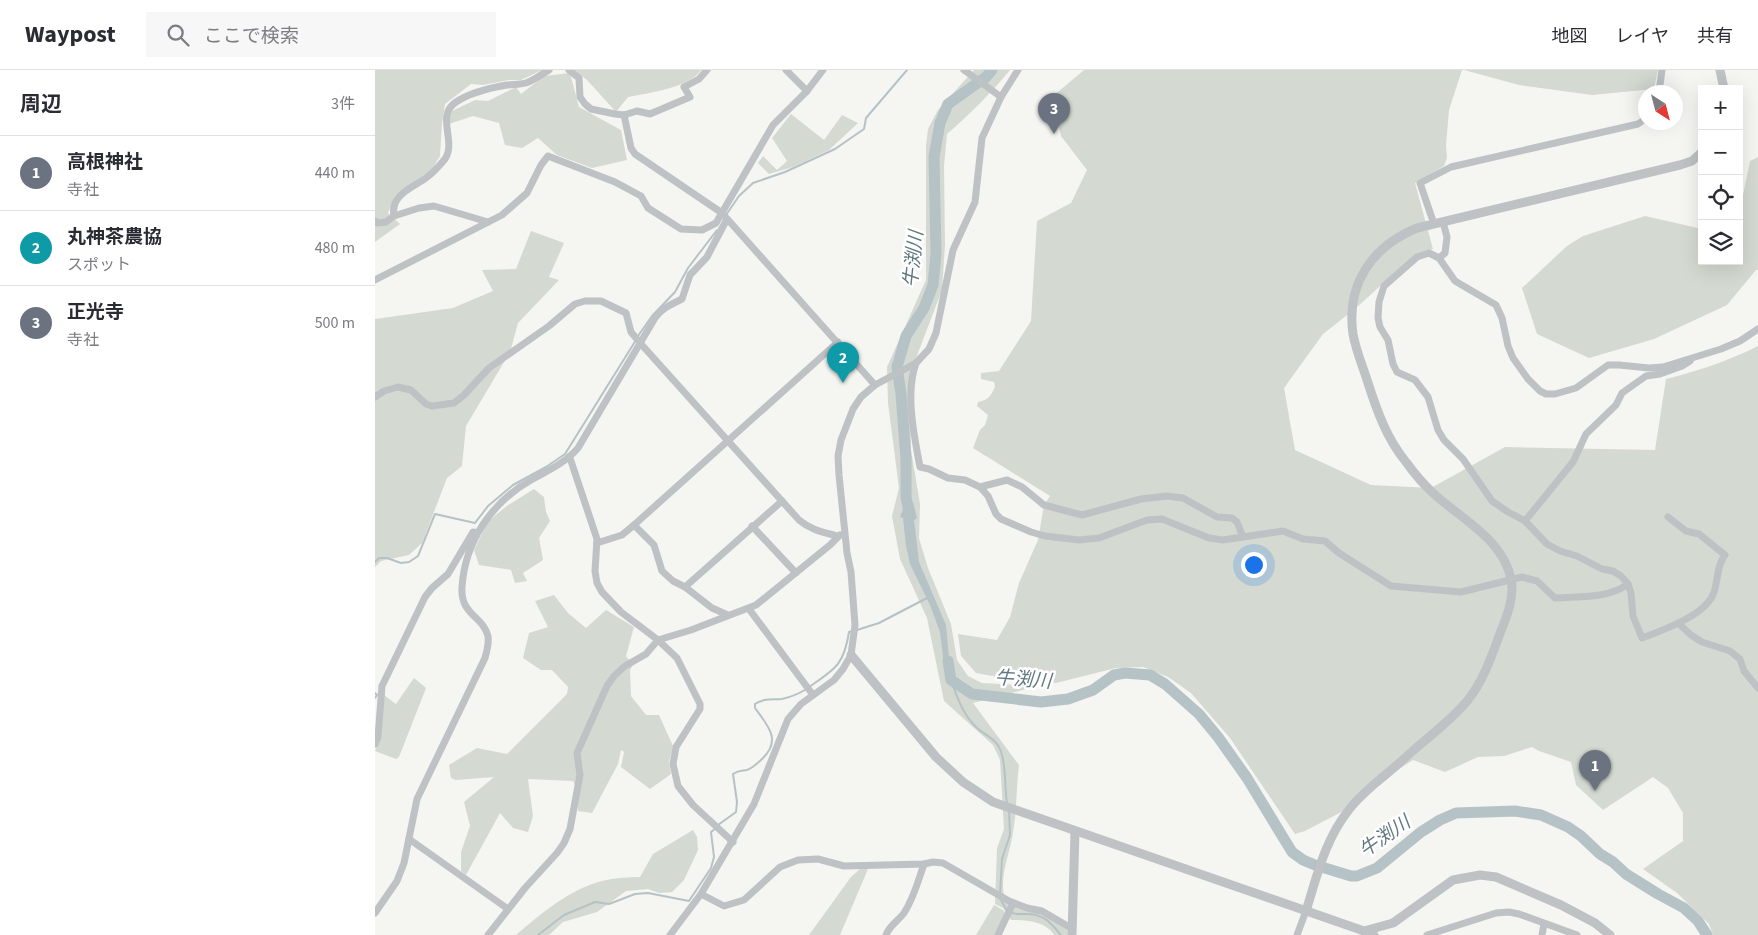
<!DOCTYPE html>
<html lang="ja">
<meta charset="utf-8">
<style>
body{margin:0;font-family:"Source Sans 3","Noto Sans JP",sans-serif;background:#f7f7f7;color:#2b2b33}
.controls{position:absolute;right:15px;top:15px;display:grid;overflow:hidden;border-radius:0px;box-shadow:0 5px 20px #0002}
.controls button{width:45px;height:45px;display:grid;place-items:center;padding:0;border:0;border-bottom:1px solid #e1e1e2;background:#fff;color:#2b2b33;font:25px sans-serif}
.compass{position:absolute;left:1263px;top:15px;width:45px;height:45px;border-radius:50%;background:#fff;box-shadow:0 5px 20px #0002;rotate:144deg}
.you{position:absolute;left:878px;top:494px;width:18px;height:18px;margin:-12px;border:4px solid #fff;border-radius:50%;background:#1a73e8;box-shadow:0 0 0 8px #1a73e833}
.badge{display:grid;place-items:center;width:32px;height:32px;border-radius:50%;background:#ea580c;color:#fff;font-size:16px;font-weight:700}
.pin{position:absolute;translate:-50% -41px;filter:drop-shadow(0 1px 2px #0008)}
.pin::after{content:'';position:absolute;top:26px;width:18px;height:15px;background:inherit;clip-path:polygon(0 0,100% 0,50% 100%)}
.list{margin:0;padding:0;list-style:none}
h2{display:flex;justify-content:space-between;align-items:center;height:65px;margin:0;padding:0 20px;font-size:21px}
h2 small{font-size:16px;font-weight:400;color:#7c7c81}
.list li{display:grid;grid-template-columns:32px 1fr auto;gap:15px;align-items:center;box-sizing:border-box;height:75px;padding:0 20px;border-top:1px solid #e1e1e2}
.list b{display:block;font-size:19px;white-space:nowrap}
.list p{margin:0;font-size:16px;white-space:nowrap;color:#7c7c81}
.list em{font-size:16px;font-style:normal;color:#7c7c81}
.icon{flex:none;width:28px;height:28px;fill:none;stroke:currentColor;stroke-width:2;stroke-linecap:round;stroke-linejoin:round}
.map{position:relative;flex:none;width:1383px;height:865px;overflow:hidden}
header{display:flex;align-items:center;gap:30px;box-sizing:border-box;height:70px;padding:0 25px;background:#fff;border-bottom:1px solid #e1e1e2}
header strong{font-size:24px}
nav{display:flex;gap:28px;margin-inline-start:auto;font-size:18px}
.search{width:350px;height:45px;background:#f7f7f7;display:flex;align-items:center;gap:12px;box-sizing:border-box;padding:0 18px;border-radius:0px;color:#7c7c81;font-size:19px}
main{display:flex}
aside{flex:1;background:#fff}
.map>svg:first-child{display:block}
.green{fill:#d4dad1}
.water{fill:#b5c2c6}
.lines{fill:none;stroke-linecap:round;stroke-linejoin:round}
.stream{stroke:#b5c2c6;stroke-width:2}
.river{stroke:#b5c2c6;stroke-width:11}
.minor{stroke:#bec2c5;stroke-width:7}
.tertiary{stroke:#bec2c5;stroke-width:9}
.labels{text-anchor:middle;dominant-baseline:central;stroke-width:5;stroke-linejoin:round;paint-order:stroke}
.water-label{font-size:19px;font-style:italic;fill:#60787f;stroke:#fff}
</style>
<header>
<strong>Waypost</strong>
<div class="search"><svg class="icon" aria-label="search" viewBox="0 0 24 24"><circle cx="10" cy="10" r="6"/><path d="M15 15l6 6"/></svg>ここで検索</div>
<nav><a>地図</a><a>レイヤ</a><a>共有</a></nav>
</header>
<main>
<aside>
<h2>周辺<small>3件</small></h2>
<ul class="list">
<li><span class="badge" style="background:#6b7280">1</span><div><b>高根神社</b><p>寺社</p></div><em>440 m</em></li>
<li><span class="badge" style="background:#0f9aa8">2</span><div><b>丸神茶農協</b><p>スポット</p></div><em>480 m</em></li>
<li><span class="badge" style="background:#6b7280">3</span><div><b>正光寺</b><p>寺社</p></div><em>500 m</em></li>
</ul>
</aside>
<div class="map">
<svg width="1383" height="865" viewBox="0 0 1383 865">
<rect width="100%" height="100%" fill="#f5f5f1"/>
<!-- green -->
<g class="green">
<polygon points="0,0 167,0 146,10 134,10 108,15 96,14 70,34 67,53 65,86 56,101 48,109 20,126 13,143 25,154 0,172"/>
<path d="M199,0H326C314,18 273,23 253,27L241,42L212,10Z"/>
<path d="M599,0H635C616,23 595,44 572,64L569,96L570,175L567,220L535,304L536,380L545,434L544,468L553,498L576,554L582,590L593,606L607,613L663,616L598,633L644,695C641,719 642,744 637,768C633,789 623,811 631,832L668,843L692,859L693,865H679C671,851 650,850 636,850L628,838L620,834L622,778L629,759L625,690L618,675L569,631L552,548L525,489L517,446L524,418L513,333L512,297L551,210V76L553,59L563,40Z"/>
<path d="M709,0H1087L1074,40L1071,75L1072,88L1069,96L1040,113L1058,179L1039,185L981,238L948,264L909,318L920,380L996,415L1056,418L1130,377L1280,380L1291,309C1323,301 1353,291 1383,276V865H1338L1334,854L1302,823L1268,799L1308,771V743L1293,718L1278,707L1228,740L1201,715L1196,692L1164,681L1157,677L1129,686L1103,687L1070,702L1038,690L990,721L974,738L930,761L920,764L855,668L816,623L793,607L768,597L741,598L681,613L650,612L601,603L586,586L583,564L622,570L635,547L644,513L663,470L669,435L675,426L598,378L605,360L610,355L613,345L602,336L603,332C614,330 616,325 620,317L619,312L606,309V303L624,301L656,251L662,151L696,133L712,100L686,66L677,27Z"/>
<polygon points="1089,0 1283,0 1279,19 1217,25 1144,15"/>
<polygon points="195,3 204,37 246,60 252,90 217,98 182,85 163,68 147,78 130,75 124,53 98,46 74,54 75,42 100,30 113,31 141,17 146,24 169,6"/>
<polygon points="416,44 449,70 467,45 483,53 454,80 418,97 394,104 383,93 388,86 402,100 412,91 397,68"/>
<polygon points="1383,87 1383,200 1381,200 1352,235 1279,269 1214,288 1162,264 1147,218 1192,176 1208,166 1270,146 1327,159 1327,191 1364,191 1364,129 1368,125 1375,91"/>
<polygon points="156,161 189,173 174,207 184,210 143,253 135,282 91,356 87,396 72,408 47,473 34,485 6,491 0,497 0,249 78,238 118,221 107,200 141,199"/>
<polygon points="159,419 169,427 171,442 175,451 164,468 168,490 148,503 152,511 140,513 136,500 104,495 99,480 113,451 132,436"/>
<polygon points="179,525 193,543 211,558 231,540 259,557 251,586 258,595 255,600 256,626 271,645 284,645 298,676 294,692 296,704 275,719 246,697 249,682 246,680 243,694 217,743 203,741 202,719 198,711 153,709 158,746 153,762 138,758 125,743 91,805 86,801 86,782 95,756 89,732 119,707 81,710 76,708 74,695 102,678 132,684 192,624 193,617 177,600 166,600 148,588 154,563 173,557 160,531"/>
<polygon points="39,608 51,618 24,687 21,689 0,681 6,667 9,625 21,634"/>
<path d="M318,760L322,767L323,780L309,810L297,822L284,823L273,819L251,821L222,842L188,852L174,865H141C166,844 193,820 227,811C239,808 252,807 265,807L278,784Z"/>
<polygon points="485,799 493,799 465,865 434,865 476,807"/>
<polygon points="619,835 628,840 633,848 625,865 601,865"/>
</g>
<!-- water -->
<polygon class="water" points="531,427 535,432 538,432 542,448 539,450 544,492 571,555 576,610 569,595 565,562 555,535 535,494 531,476 528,448 525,447 531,432"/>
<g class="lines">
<!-- stream -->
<g class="stream">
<polyline points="351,145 364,126 378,113 410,102 460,79 489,59 491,48 532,0"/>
<polyline points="263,266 277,246 300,222 313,198 342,160"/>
<polyline points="0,492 4,488 12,488 26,493 34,492 43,486 60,444 100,453 113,436 138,415 171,397 190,384 261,270"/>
<polyline points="482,560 504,553 552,528"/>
<path d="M576,610C582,627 588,645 602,658C610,665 621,669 625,679C632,696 629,715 632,733"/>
<path d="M434,617C460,599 469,595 474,562L478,561"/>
<polyline points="0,623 2,625 0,628"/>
<path d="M343,755L361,742L362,732L358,704C364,700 366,701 372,700C377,698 384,692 388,688C407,669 392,655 380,638V634C388,628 398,630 407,629C416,627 423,624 430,620"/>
<polyline points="625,824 627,789 635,765 634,740"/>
<polyline points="625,828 631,839"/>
<path d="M635,842C640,845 645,844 650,844C668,843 675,852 686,865"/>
<polyline points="163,865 189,845 220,832 234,834 260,824 273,823 314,831 336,798 339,787 336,762 340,759"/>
</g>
<!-- river -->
<g class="river">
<polyline points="534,442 531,427 531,389 526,324 522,297 531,266 549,238 558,215 561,184 559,87 565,53 573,34 611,7 617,0"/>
<polyline points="573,591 576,610 597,624 666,632 693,629 718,620 739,605 750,603 775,605 790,614 824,644 843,667 872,708 917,782 928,790 940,795 976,806 982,806 1002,798 1046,762 1065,750 1081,743 1140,741 1166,745 1193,757 1206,766 1225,784 1238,792 1251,804 1283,824 1309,838 1323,851 1332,865"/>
</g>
<!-- minor -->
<g class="minor">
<polyline points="194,0 204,8 205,27 210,34 216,39 240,44 249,45 262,41 275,44 315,27 309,17 324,9 332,0"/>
<polyline points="411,0 432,21"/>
<polyline points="589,0 626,27"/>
<polyline points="1282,22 1285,15 1287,0"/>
<polyline points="249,45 256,78 260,84 347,143 500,315"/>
<path d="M19,146C15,125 37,118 51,108C58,103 65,95 70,89C82,71 60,46 81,32C96,22 114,18 132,15C138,14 144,15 151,13C159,10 167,4 174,0"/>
<polyline points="0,151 3,153 11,152 19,146 44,138 59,136 113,152"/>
<polyline points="1059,154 1045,113 1076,97 1263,54 1270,49"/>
<polyline points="1064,188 1070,183 1072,167 1068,152"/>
<polyline points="0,210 127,145 152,123 166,95 173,86 240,112 266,126 273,138 306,159 327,160 341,153 398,55 432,21 448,0"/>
<path d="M541,293C530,323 539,365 545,397L554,399L573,408L590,410L605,417L632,410L647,417L669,435L707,445L766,429L792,426L808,428L842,447L857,448L862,452L868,467L908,461L928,469L950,471L964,483L1016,516L1086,522L1147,507L1162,511L1180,528C1204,526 1233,529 1253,514"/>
<path d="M0,327L9,321L23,317L36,320L51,334L57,336L79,333L89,325L114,298L174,256L200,234L210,231H226L251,243L256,262L266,274L424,450C436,460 448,462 462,466"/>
<polyline points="195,388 222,469 220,501 222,513 227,522 246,542 283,570 302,588 325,634 325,639 301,677 298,694 303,716 318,735 358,772"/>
<polyline points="605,417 613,426 621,444 626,449 656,462 670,466 704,470 724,468 772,450 787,449 834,468 848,470 868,467"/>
<path d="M1293,447L1311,461L1324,464L1350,485C1342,495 1343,510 1339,522C1332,545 1288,560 1267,568L1258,546L1256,523L1253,514L1246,506L1238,501L1227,499L1202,486L1185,481L1172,474L1150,451L1133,442L1117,431L1088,389L1069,370L1063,360L1053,327L1040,310L1022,302L1018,294L1013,270L1005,257L1003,248L1004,232L1009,216L1042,187L1054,183L1064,188L1080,211L1121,235L1127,248L1133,276L1138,288L1153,309L1165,321L1171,324H1180L1201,318L1233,295H1244L1274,298L1288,297L1346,279L1365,271L1383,259"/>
<polyline points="1150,451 1198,392 1211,364 1241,335 1247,323 1271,306 1285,304 1307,296 1315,291"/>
<polyline points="259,455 279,475 287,501 298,511 310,517 337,538 353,545"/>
<polyline points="377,456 421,503"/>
<polyline points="222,473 247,465 259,455 463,272"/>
<polyline points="310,517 407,431"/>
<polyline points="374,539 438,625"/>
<polyline points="1303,553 1316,565 1327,572 1355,581 1365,589 1369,601 1383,618"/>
<polyline points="0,674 3,667 7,616 50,527 57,518 73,504 98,462 102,463"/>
<polyline points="34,769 133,839"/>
<polyline points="326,824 349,836 369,830 405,797 423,790 443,789 469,796 549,794 558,792 568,793 634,831 652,838 667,841 696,858"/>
<path d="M0,843L22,811L29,793L42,729L110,588C112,581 114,573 113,566C108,546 85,545 87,517C90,471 117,432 156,410C174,400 190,393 203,378L280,248C287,238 297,234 307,229L315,205L332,187L352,149"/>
<polyline points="989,861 1000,865"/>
<polyline points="113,865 150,818 182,783 189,773 195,759 205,705 202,683 232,616 239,606 250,596 271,584 283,570 316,560 381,535 455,475 465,465"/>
<polyline points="295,865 326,824 379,734 413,649 426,634 459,610 468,599 476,585 480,555 476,502 472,483 464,405 463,386 466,370 478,339 486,327 500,315 541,293 554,279 561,263 578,180 600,132 607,68 626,27 643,0"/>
<path d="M511,865C514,856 523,851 529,843C539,828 543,811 549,794"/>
<polyline points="623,865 638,833"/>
<polyline points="922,865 931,841"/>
<polyline points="1052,865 1121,843 1134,842 1144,844 1202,865"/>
<polyline points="1167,865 1169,854"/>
</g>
<!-- tertiary -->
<g class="tertiary">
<polyline points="1345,0 1349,19"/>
<polyline points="476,585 561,687 588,712 618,732 989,861 1018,853 1078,810 1105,805 1121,807 1186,835 1220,853 1235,865"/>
<path d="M931,841C942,806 950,770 973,741C983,727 996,717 1009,706C1020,697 1030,688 1041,678C1059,663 1078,648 1093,630C1108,611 1116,588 1124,566C1131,548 1140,528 1136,509C1128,469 1086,449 1058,423C1048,414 1039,403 1031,392C1012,369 1002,341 993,313C988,297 981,281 978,264C971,215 996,177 1042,158L1305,95L1317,91L1327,82"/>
<polyline points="697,865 700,762"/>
</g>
</g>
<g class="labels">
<!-- water labels -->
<g class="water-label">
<text transform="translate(539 189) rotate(-84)">牛渕川</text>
<text transform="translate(648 610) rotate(4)">牛渕川</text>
<text transform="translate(1010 767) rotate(-35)">牛渕川</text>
</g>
</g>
</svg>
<div class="controls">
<button>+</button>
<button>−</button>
<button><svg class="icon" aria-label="locate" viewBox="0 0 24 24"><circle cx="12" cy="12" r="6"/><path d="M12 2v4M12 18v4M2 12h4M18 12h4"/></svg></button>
<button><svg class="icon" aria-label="layers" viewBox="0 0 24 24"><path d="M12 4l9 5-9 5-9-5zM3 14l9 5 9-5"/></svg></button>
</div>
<svg class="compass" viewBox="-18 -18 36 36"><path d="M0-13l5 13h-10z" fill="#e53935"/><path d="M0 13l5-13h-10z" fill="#7c7c81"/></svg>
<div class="you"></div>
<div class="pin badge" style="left:1220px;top:721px;background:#6b7280">1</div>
<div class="pin badge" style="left:468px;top:313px;background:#0f9aa8">2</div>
<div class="pin badge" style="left:679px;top:64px;background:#6b7280">3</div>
</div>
</main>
